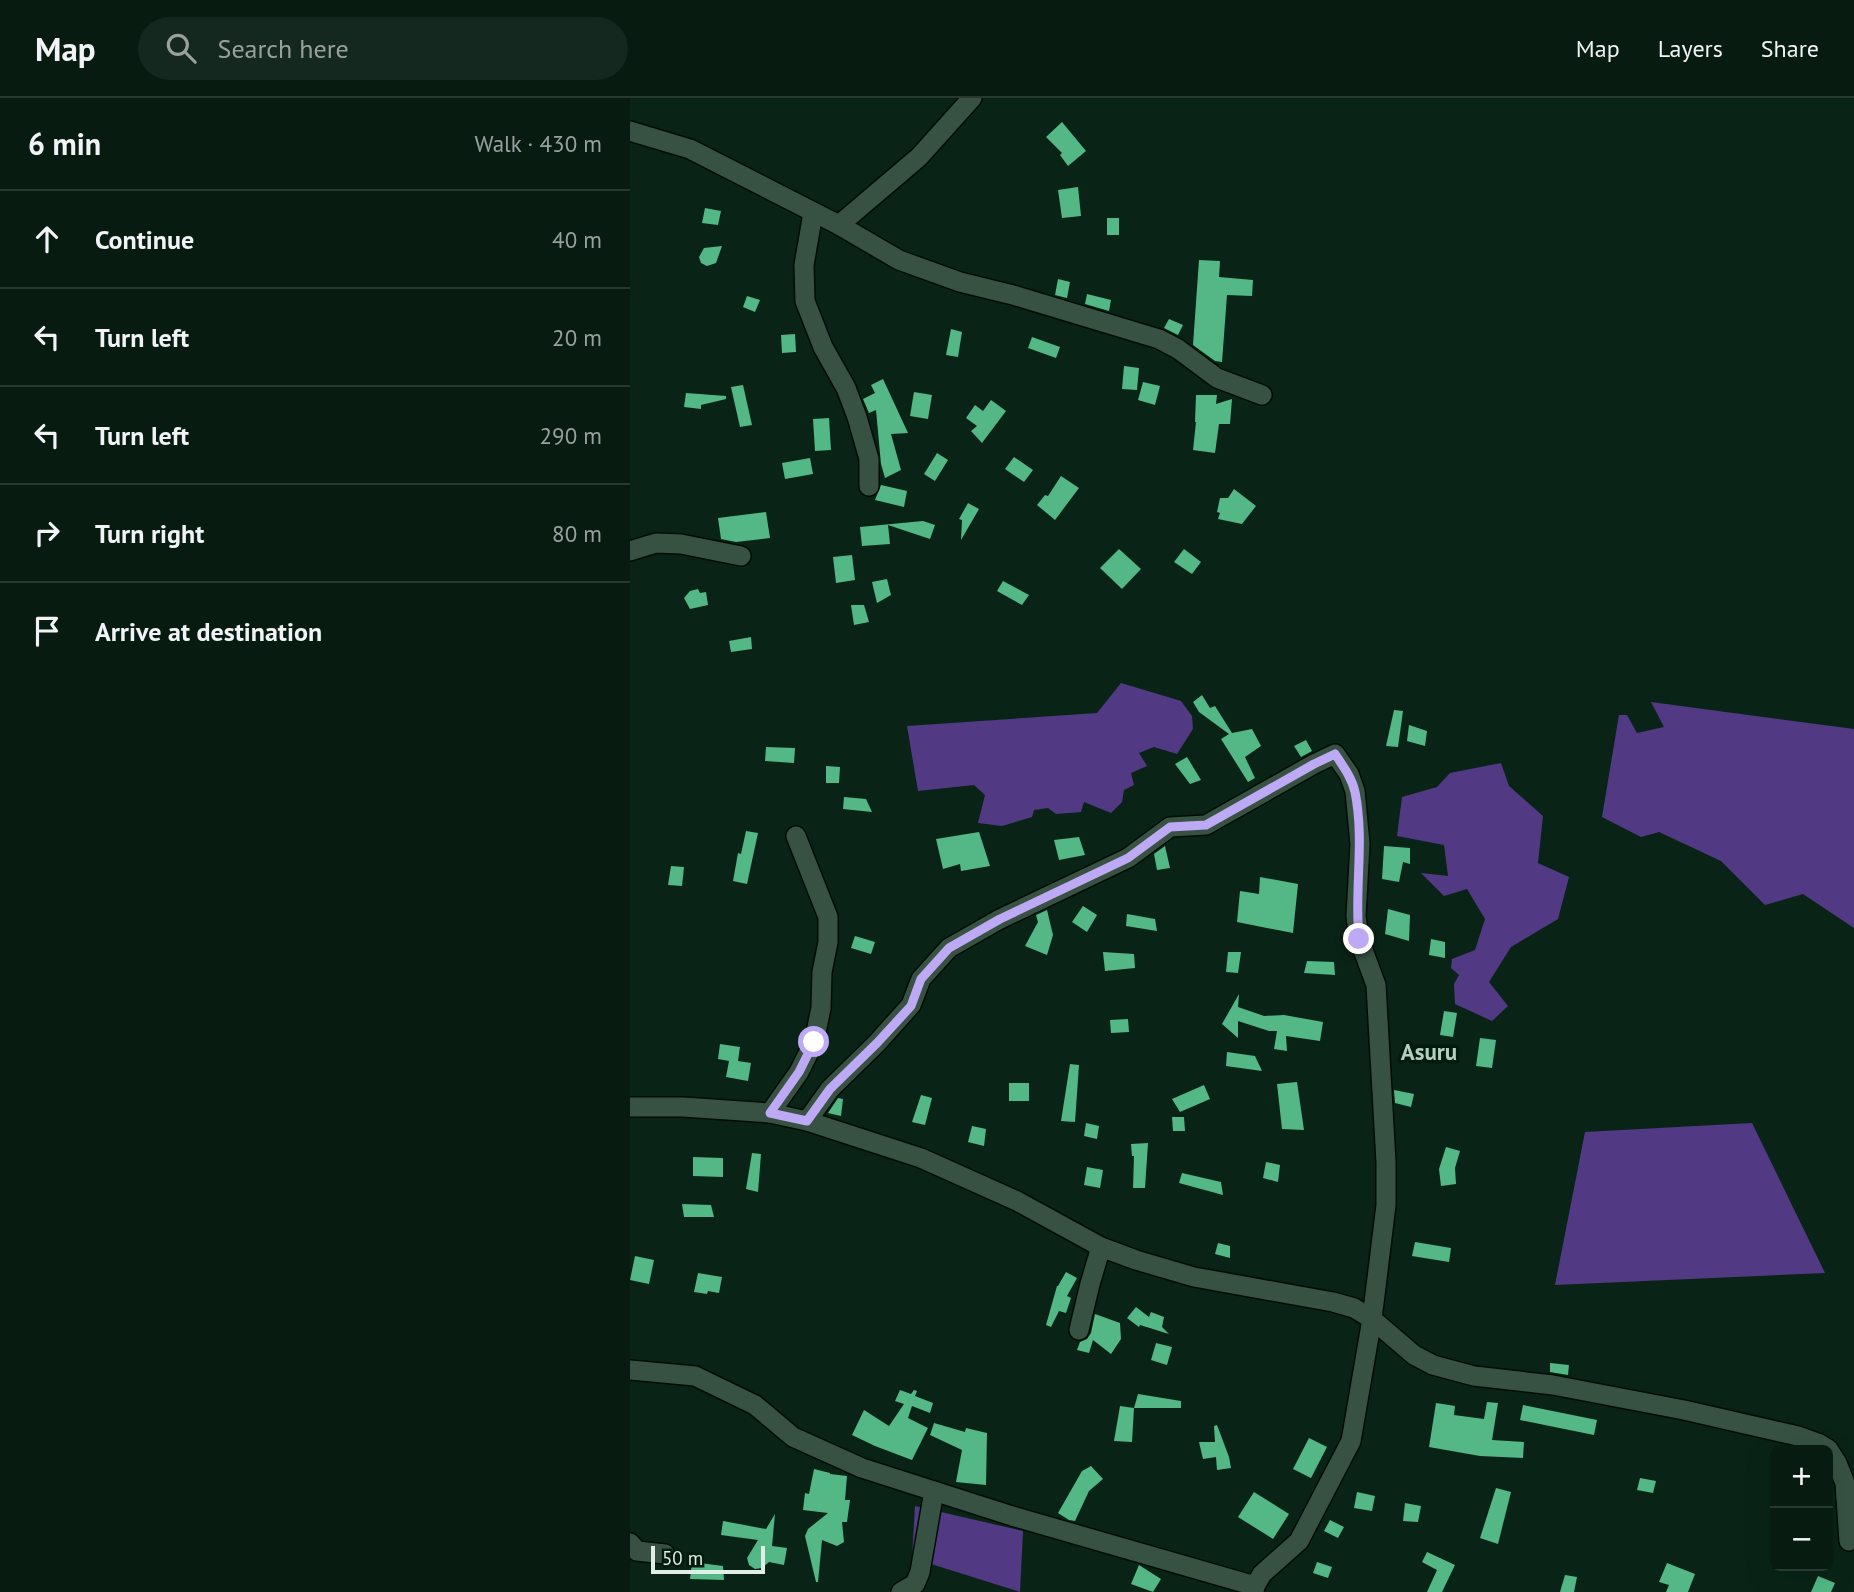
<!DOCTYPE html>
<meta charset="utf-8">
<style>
body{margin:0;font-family:"PT Sans",sans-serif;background:#15281f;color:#f1f3f6}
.controls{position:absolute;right:21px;bottom:21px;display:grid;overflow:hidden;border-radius:10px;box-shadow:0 7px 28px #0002}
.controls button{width:63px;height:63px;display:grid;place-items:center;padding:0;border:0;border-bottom:2px solid #283931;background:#071b11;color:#f1f3f6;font:35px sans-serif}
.scale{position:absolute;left:21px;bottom:18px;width:114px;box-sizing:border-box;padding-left:7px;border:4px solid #dfefe5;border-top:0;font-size:19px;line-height:24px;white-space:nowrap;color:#dfefe5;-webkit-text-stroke:5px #021b0e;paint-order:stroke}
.stop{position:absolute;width:21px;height:21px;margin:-16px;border:5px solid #bea9f5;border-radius:50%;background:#fff}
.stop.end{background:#bea9f5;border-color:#fff;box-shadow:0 2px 7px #0008}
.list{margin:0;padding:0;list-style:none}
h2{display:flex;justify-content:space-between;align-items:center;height:91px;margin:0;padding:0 28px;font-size:30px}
h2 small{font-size:23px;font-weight:400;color:#98a19f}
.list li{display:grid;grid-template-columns:46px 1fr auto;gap:21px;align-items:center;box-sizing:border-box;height:98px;padding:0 28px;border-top:2px solid #283931}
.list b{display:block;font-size:26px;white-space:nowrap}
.list em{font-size:23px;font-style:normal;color:#98a19f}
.icon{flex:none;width:38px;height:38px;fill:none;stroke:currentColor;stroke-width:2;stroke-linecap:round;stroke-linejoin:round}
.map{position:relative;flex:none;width:1224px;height:1494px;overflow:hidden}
header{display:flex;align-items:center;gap:42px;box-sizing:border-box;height:98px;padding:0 35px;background:#071b11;border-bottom:2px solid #283931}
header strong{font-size:33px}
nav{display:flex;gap:38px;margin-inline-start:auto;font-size:24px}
.search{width:490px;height:63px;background:#15281f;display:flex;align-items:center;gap:18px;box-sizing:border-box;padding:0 24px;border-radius:38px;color:#98a19f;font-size:26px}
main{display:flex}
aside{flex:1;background:#071b11}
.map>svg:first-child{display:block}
.forest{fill:#523984}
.building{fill:#53b885}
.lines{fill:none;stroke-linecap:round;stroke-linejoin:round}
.minor-casing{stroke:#000d04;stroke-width:22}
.minor{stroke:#375243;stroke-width:19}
.route{stroke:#bea9f5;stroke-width:9}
.labels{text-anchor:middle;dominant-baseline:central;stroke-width:7;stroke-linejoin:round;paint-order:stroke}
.quarter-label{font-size:23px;font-weight:bold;fill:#b0cfbd;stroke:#021b0e}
</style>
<header>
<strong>Map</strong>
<div class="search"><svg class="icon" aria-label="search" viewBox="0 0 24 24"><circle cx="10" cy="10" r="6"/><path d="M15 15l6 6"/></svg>Search here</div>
<nav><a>Map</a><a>Layers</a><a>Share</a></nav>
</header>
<main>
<aside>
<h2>6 min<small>Walk · 430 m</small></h2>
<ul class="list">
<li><svg class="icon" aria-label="ahead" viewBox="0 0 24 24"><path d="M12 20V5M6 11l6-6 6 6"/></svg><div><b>Continue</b></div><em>40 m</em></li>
<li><svg class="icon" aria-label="left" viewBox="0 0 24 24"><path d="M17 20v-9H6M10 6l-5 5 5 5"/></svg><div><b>Turn left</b></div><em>20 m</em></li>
<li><svg class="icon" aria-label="left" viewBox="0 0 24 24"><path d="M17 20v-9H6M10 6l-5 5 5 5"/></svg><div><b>Turn left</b></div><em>290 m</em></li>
<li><svg class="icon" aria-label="right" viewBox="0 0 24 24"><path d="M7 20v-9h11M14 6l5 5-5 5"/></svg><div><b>Turn right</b></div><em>80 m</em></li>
<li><svg class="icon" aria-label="arrive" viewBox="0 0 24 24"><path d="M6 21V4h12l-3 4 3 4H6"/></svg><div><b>Arrive at destination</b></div></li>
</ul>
</aside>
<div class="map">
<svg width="1224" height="1494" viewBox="0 0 1224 1494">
<rect width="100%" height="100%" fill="#092417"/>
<!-- forest -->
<g class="forest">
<polygon points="491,585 551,603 562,618 563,631 547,656 524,649 509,655 517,668 501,675 504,687 494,692 492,704 481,715 454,704 451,714 426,716 418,710 404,712 402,719 372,728 348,725 355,697 344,687 288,693 277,628 467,615"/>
<polygon points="1021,604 1224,631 1224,830 1173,796 1135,807 1091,763 1029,734 1011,739 972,719 989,617 997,617 1007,635 1034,629"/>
<polygon points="871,665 879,688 913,718 908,765 939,779 928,821 881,849 859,884 878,908 862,923 825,906 824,886 829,877 821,870 822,861 845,852 855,821 837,791 814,798 791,775 818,778 814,747 767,738 772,699 807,689 820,675"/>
<polygon points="1122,1025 1195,1175 925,1187 955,1034"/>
<polygon points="285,1408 393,1433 390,1494 282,1460"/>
</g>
<!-- building -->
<g class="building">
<polygon points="432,24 456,53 438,68 430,57 432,55 416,39"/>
<polygon points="448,89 451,118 432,120 428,92"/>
<polygon points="75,110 91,113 88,127 72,125"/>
<rect x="477" y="120" width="12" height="17"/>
<polygon points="92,148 86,165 77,168 71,165 69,159 74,150"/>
<polygon points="569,162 590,163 589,179 623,182 622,198 597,197 592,264 585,263 563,247"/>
<polygon points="428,181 440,184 437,200 425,197"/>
<polygon points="457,196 481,202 479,213 455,206"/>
<polygon points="117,198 130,202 125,214 113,209"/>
<polygon points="539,221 553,227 548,237 534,230"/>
<polygon points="321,231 332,234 328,259 316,257"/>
<polygon points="165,236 166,254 152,255 151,237"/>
<polygon points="402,239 430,249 426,260 398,250"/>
<polygon points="494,268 509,270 507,292 492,291"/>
<polygon points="253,281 278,335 261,336 271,372 255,380 251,366 246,312 239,315 233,301 245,295 241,287"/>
<polygon points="513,284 530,288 525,307 508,302"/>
<polygon points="113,287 122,327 110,329 101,289"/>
<polygon points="284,294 302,297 298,321 280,318"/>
<polygon points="56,295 96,298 96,301 71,307 71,311 54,309"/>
<polygon points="566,297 587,297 586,306 602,301 600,326 589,326 585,355 563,352 566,324 565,324"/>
<polygon points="361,302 376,313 352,345 341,333 347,328 336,320 345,307 353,313"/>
<polygon points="199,320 201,352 185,353 183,321"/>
<polygon points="307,355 318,362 305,383 294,376"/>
<polygon points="384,359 403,372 394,384 375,371"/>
<polygon points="180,360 183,376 155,381 152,365"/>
<polygon points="431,378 449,390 425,422 407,407 415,397 418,398"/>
<polygon points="251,387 277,393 274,409 245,402"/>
<polygon points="604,391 626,408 612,426 588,421 590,415 587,414 590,400 598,400"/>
<polygon points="338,405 349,411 331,442 332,422 329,421"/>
<polygon points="136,414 140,440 106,444 91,441 88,420"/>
<polygon points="293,423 305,427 300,441 258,427 260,446 232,448 230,429"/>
<polygon points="489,451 511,471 492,491 470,470"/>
<polygon points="554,451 571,464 562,476 544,464"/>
<polygon points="222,457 225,482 206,485 203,459"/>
<polygon points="257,481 261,497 247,505 242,484"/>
<polygon points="373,483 399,497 392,507 367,493"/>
<polygon points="68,491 70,495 76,494 78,507 60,511 54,500 60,493"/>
<polygon points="221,507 234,507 239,524 224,527"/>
<polygon points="121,539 122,551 101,554 99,543"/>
<polygon points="572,597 580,610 585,608 602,635 622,631 631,648 615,659 625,680 618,684 591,641 599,636 569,614 563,604"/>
<polygon points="764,612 773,613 768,649 756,648"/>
<polygon points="779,627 797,633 795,648 777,643"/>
<polygon points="676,642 682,653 671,659 664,648"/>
<polygon points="136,649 165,650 164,665 135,663"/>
<polygon points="557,659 571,682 560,686 545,666"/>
<polygon points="196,668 210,669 209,685 196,685"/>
<polygon points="214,699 236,701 242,714 213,711"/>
<polygon points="116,733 128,735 117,786 103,783 108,755 111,756"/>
<polygon points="349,734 360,768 331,773 330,766 313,771 306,741"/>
<polygon points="449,739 455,757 429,762 424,742"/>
<polygon points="535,748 540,770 527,772 524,756"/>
<polygon points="754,748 780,750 780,766 773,764 769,784 752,781"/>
<polygon points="41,768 54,769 52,788 38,787"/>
<polygon points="630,779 668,786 663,835 607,824 610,793 629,796"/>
<polygon points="453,808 467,817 457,834 442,824"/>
<polygon points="758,811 780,817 779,843 755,836"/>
<polygon points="417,812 423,837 417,857 395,848 408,824 406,817"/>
<polygon points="497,816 525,821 527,833 496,828"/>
<polygon points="225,838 245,844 241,856 221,850"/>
<polygon points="801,841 815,844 815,860 799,857"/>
<polygon points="473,854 504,856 505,870 475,873"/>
<polygon points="598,854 611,854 608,875 596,874"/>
<polygon points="677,863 704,864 705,877 674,875"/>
<polygon points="609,896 608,909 634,918 654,917 693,924 690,943 656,938 657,953 644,951 647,933 639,933 608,923 608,940 592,926"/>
<polygon points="814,913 827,915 823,939 810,937"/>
<polygon points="498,921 499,934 481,935 480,922"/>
<polygon points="850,940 866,942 862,970 846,968"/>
<polygon points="90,946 110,949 108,963 121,965 118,983 96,979 99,963 88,961"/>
<polygon points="597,954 625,958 632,973 596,968"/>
<polygon points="440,966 449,967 445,1024 431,1023"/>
<polygon points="667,984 674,1032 652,1031 647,986"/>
<rect x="379" y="985" width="20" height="18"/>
<polygon points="574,987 580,1001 550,1014 542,1001"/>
<polygon points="764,992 784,996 781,1009 765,1005"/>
<polygon points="291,997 302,1000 295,1027 282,1024"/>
<polygon points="208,1000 213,1001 211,1018 198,1015"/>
<polygon points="542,1019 554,1019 555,1033 543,1033"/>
<polygon points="456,1025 469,1028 467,1041 454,1038"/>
<polygon points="342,1028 356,1031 354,1048 338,1044"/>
<polygon points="518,1045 515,1090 503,1090 504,1058 502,1058 501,1046"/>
<polygon points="816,1049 830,1053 825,1070 826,1086 811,1088 809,1071"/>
<polygon points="122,1055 131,1056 128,1094 116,1091"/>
<polygon points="63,1059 93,1060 93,1079 63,1078"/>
<polygon points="636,1064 650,1067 648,1084 633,1080"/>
<polygon points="457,1069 473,1072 470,1090 454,1087"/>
<polygon points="552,1075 591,1084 593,1097 549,1085"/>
<polygon points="52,1106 81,1107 84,1119 54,1119"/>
<polygon points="785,1144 821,1150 819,1164 782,1158"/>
<polygon points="588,1145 600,1148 600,1160 585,1156"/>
<polygon points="5,1158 24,1162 19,1186 0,1182"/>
<polygon points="436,1174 447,1180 437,1198 441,1200 436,1215 429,1213 421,1229 416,1227 427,1188 428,1188"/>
<polygon points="68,1175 92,1179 89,1195 78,1193 77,1196 64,1194"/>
<polygon points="506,1209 519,1219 521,1214 534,1219 532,1229 539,1236 510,1227 509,1229 497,1220"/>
<polygon points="465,1216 490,1225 491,1241 481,1256 463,1242 459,1255 447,1252 450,1244 457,1241 461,1235"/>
<polygon points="526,1245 542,1249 537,1267 521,1262"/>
<polygon points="920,1265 939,1267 938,1277 920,1274"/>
<polygon points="270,1292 281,1296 284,1292 287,1293 285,1298 303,1305 300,1315 282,1308 278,1320 298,1330 282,1362 245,1348 222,1337 234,1312 259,1328 274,1306 265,1303"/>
<polygon points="508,1296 551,1303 551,1310 504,1310"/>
<polygon points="857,1304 868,1305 862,1342 894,1344 893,1360 850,1358 799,1349 806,1305 825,1308 824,1317 854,1321"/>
<polygon points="893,1307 967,1322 964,1337 890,1322"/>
<polygon points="490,1308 504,1310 502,1344 484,1343"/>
<polygon points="304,1325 335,1334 336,1330 357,1335 356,1387 326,1384 332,1352 300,1337"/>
<polygon points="587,1327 599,1359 601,1370 587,1372 586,1359 573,1361 569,1344 585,1344 584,1328"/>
<polygon points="679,1340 697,1349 681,1380 663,1371"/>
<polygon points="461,1368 473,1381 459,1393 445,1423 439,1422 428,1415 452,1373"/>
<polygon points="184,1371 200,1375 200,1376 217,1378 215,1402 220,1402 217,1424 212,1424 214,1444 207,1448 192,1442 188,1484 186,1484 175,1438 178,1431 198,1415 173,1412 175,1395 179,1396"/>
<polygon points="1010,1380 1026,1383 1023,1395 1007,1392"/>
<polygon points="866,1390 881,1394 868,1446 850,1440"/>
<polygon points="624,1394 659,1416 643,1441 608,1419"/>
<polygon points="727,1394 745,1398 742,1413 724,1410"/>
<polygon points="775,1405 791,1408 788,1424 773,1423"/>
<polygon points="145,1416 142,1448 157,1450 154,1467 139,1464 132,1470 125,1471 119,1467 117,1460 128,1442 91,1437 93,1423 136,1431"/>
<polygon points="700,1422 714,1429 708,1440 694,1433"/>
<polygon points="797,1454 825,1467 812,1494 797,1494 807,1472 792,1464"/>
<polygon points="62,1464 93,1468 94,1482 60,1481"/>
<polygon points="687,1464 702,1469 698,1480 683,1475"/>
<polygon points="1037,1465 1065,1476 1058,1494 1036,1494 1039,1487 1029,1484"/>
<polygon points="509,1467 531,1481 523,1494 501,1486"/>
<polygon points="935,1477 947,1479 944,1494 930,1494"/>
<polygon points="1188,1478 1205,1485 1201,1494 1181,1494"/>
</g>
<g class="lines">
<defs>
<g id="minor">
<polyline points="0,33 60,51 209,127 269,162 330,184 383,197 529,241 548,251 587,280 632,297"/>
<polyline points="183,115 174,167 175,203 193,249 216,290 227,319 239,361 239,388"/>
<polyline points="209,127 289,59 342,0"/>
<polyline points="0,453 26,445 51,446 111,458"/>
<polyline points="0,1009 53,1009 140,1015 177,1023 291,1060 387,1103 471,1149 506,1162 564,1179 703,1204 724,1210 742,1221 784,1257 803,1267 844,1278 923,1287 1054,1312 1168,1338 1190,1346 1198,1351 1207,1365 1215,1385 1219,1443"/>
<polyline points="140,1015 169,974 184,944 191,910 192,874 198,844 198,819 166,738"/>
<polyline points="177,1023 200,991 247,945 281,907 291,881 319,850 370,821 498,760 540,729 576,727 684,666 705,656 719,676 725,693 730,746 726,818 729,841 746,887 756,1064 756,1107 742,1221 721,1343 669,1443 632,1476 625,1488 624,1494"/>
<polyline points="449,1232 460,1186 471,1149"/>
<polyline points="0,1272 65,1278 125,1307 163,1339 232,1370 382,1418 625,1488"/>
<polyline points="0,1445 7,1453 35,1456"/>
<polyline points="271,1494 285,1486 290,1474 304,1393"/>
</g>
</defs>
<!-- minor casing -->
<use href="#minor" class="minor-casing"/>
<!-- minor -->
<use href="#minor" class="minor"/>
</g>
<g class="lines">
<!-- route -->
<path class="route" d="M184,944L169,974L140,1015L177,1023L200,991L247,945L281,908L291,881L319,850L370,821L498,760L540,729L576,727L684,666L705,656C713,668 722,680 725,694C735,743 724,792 729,841"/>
</g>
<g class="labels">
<!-- quarter labels -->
<g class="quarter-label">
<text x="799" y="953">Asuru</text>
</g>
</g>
</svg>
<div class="controls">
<button>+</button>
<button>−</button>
</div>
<div class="scale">50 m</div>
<div class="stop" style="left:184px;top:944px"></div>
<div class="stop end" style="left:729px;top:841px"></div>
</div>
</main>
